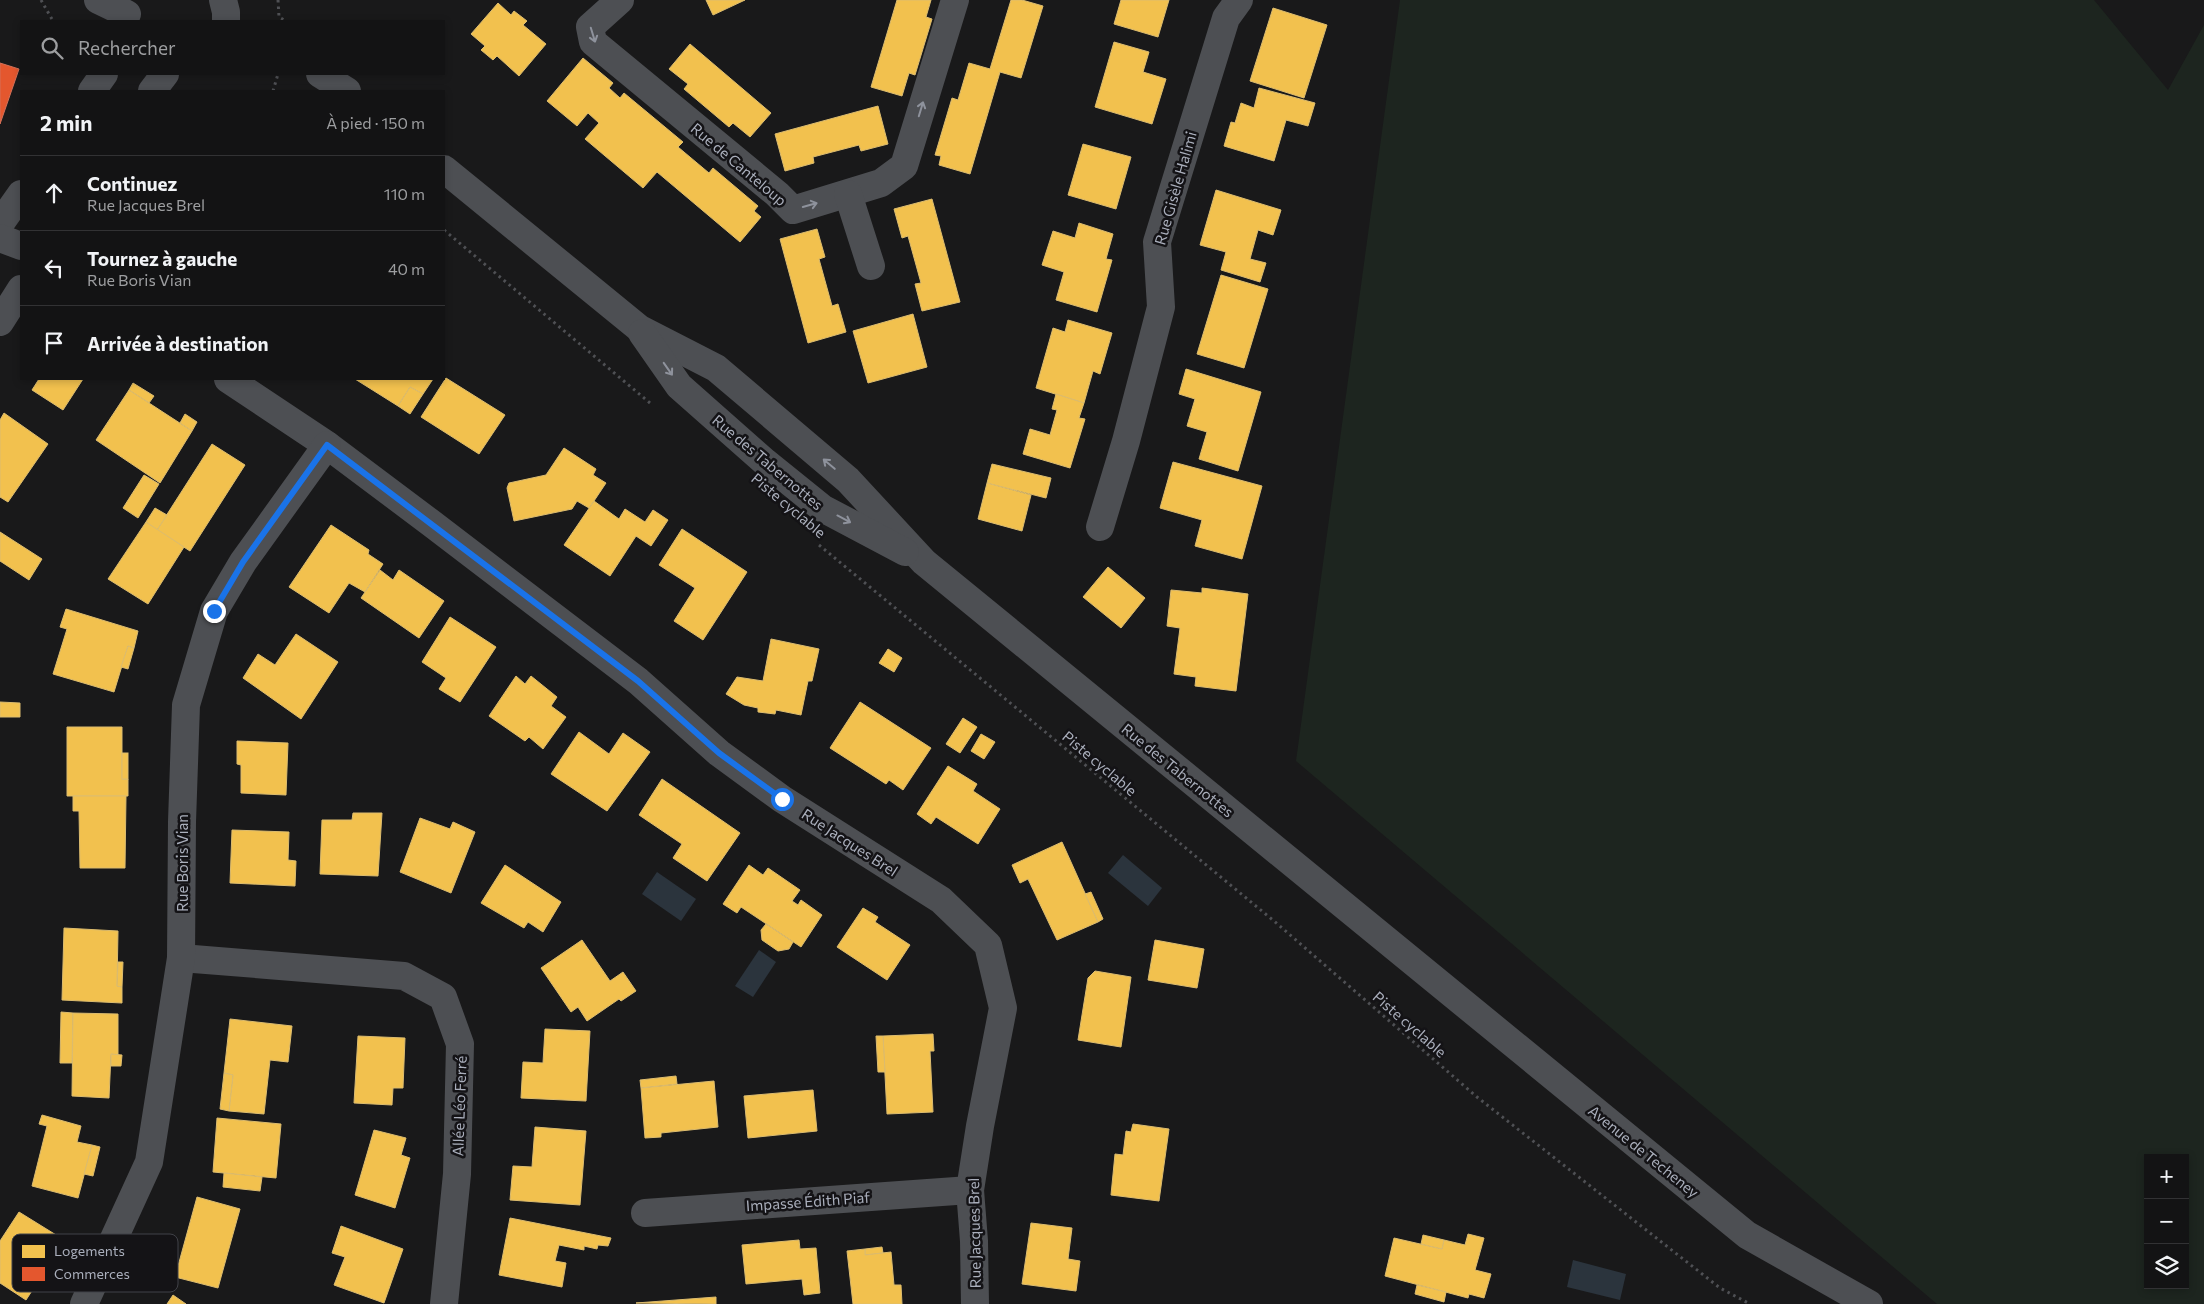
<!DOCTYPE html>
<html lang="fr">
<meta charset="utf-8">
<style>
body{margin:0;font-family:Commissioner,sans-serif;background:#202022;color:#f1f3f6}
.controls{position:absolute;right:15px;bottom:15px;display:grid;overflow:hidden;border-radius:0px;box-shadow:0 2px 8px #0003}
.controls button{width:45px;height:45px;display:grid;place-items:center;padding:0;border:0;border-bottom:1px solid #323234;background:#131314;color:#f1f3f6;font:25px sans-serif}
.stop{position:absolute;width:15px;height:15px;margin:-11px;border:4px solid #1a73e8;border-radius:50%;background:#fff}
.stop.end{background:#1a73e8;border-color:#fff;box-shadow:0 1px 5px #0008}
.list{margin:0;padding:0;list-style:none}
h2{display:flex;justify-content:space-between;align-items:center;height:65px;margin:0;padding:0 20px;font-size:21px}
h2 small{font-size:16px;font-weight:400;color:#9d9ea0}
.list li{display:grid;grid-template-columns:32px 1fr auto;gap:15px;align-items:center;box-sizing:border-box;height:75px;padding:0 20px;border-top:1px solid #323234}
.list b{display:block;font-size:19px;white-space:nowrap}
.list p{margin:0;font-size:16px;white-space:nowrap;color:#9d9ea0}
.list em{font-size:16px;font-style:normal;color:#9d9ea0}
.icon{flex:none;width:28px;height:28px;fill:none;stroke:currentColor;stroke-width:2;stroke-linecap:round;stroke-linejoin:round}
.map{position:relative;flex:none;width:2204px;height:1304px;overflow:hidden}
.search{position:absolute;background:#131314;box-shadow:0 2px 8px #0003;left:20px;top:20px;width:425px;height:55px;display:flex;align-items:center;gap:12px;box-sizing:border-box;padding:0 18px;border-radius:0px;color:#9d9ea0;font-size:19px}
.panel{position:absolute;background:#131314;box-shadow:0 2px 8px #0003;left:20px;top:90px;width:425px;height:290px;border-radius:0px}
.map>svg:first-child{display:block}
.green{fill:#1d251f;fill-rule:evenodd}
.water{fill:#2b343d}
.homes{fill:#f2c14e;stroke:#dcbc6f}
.shops{fill:#e4572e;stroke:#d37159}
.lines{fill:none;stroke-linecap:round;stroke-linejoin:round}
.path{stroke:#4f5054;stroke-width:3;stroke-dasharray:2.5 4;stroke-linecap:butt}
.minor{stroke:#4d4f53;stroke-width:28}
.tertiary{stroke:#4d4f53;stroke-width:28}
.oneway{stroke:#8e929c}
.route{stroke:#1a73e8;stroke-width:6}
.labels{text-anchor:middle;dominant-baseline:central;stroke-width:5;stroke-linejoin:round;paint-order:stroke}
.street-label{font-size:15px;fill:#aaafbc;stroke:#141316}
.key{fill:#141316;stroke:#414248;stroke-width:1}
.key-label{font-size:14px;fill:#aaafbc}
</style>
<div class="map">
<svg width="2204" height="1304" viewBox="0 0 2204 1304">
<rect width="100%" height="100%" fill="#19191a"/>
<!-- green -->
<path class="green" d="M1400,0H2094L2168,90L2204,25V1304H1937L1296,761ZM2148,1158H2185V1285H2148Z"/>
<!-- water -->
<g class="water">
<polygon points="1123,855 1162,888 1148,906 1108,873"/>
<polygon points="657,872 696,899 681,921 642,894"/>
<polygon points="759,950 776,962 753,997 735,986"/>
<polygon points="1573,1260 1626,1274 1620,1300 1567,1287"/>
</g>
<!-- homes -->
<g class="homes">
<polygon points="706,0 745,0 713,15"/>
<polygon points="897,0 931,0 926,17 932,19 915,75 909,73 902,96 871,87"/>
<polygon points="1011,0 1022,0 1043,6 1021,78 1000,72 970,174 939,165 941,156 935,155 952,98 958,100 969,63 990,69"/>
<polygon points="1121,0 1169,0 1158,37 1114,24"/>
<polygon points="498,3 511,15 514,11 527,21 523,25 546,44 519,76 497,56 493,60 481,50 485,46 471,34"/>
<polygon points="1273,8 1327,25 1304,98 1250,81"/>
<polygon points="1114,42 1149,52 1143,72 1166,79 1152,124 1095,107"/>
<polygon points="690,44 771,113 750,137 733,123 729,127 684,89 688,84 669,69"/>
<polygon points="583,58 613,83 609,88 620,98 624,93 683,142 678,147 709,173 713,168 758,206 754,211 761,217 740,242 657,172 643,188 585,139 599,123 588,113 577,126 547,101"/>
<polygon points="1259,88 1315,103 1308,126 1286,120 1274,161 1224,146 1231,122 1235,123 1241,103 1254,108"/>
<polygon points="878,106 888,144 861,151 859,145 813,157 814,163 785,171 775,134"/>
<polygon points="1083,144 1131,157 1116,209 1068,195"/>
<polygon points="1216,190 1281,210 1273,235 1258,230 1250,259 1266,263 1260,282 1221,270 1226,252 1200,245"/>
<polygon points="932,199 960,302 922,311 915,284 921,283 908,236 902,238 894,209"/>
<polygon points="1079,223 1113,234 1106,259 1112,260 1097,312 1056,300 1064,272 1042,265 1053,231 1075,238"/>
<polygon points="817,229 825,257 819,259 832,306 838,304 846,332 808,343 780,239"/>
<polygon points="1221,275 1268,289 1244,368 1197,354"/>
<polygon points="913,314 927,367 868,383 853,331"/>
<polygon points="1068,320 1112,333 1100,374 1093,371 1084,403 1036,388 1053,328 1065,332"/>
<polygon points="1186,369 1261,392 1238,471 1199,459 1207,432 1187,426 1195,399 1179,394"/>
<polygon points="446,378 505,415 479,454 421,417"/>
<polygon points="39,379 83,379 63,410 32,390"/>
<polygon points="355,379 433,379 423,394 410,387 398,406"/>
<polygon points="133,383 154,396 149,403 129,390"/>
<polygon points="410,387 423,394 410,414 398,406"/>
<polygon points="129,390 192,431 160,483 96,440"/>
<polygon points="1056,394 1084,403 1079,418 1085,419 1070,468 1023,454 1030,429 1050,435 1057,410 1052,409"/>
<polygon points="4,413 48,444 8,502 0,497 0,420"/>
<polygon points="185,414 197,422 192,431 180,423"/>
<polygon points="212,444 245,465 190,551 157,530"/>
<polygon points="564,448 596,469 593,475 606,483 594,501 589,508 577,501 572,509 514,521 507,488 509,483 546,475"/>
<polygon points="1173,462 1262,486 1242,559 1195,546 1202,520 1160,508"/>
<polygon points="992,464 1051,478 1046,498 987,483"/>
<polygon points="144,475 159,484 138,518 123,508"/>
<polygon points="987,483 1031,495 1022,531 978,519"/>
<polygon points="594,501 619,519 625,509 645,522 653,510 668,520 651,546 636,536 610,576 564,545"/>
<polygon points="155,508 167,515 157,530 146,522"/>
<polygon points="146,522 184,547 148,604 108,579"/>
<polygon points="331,525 369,550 368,554 383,564 365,592 349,583 329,613 289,587"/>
<polygon points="682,529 747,572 703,640 674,621 695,588 659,565"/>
<polygon points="0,532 42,559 29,580 0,561"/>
<polygon points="1108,567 1145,598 1121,628 1083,597"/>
<polygon points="380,570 393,580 399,570 444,601 419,638 361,598"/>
<polygon points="1202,588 1248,594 1236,691 1195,686 1196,677 1174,674 1180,628 1167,626 1171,590 1202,593"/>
<polygon points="66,609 138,631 134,648 128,646 114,692 53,674 67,629 60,627"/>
<polygon points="450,617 496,647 460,702 439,689 446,678 422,662"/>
<polygon points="296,634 338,662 301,719 243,678 258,654 275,665"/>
<polygon points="771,639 819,649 812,681 808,681 801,715 776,710 775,714 758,712 758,708 744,705 726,694 737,677 763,681"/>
<polygon points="128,646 134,648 128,669 121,667"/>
<polygon points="888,649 902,658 894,672 879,663"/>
<polygon points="516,676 525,684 531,676 557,697 551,706 566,717 543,749 529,737 525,741 489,716"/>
<polygon points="0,702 20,703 20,717 0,717"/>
<polygon points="860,702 931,748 903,790 889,780 886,784 830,748"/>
<polygon points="963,718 977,727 960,753 946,744"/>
<polygon points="67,727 122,727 122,779 128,779 128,796 67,796"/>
<polygon points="579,732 609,754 623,733 650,752 607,811 551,774"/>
<polygon points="981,734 995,742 984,759 971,751"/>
<polygon points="237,741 288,743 286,795 241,793 241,765 237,764"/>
<rect x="122" y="753" width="6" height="26"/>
<polygon points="948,766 977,784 973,791 1000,809 978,844 936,817 931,824 917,814"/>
<polygon points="662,779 740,833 707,881 673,858 682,844 639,815"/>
<polygon points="73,796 126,796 125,868 80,868 79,811 73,811"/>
<polygon points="353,813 382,813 378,876 320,874 322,820 352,820"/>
<polygon points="420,818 450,829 453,822 475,832 451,893 400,872"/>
<polygon points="232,830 289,832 288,860 296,861 295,886 230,883"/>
<polygon points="1062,842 1098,922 1057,940 1028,879 1020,883 1012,865"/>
<polygon points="505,865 561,902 543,932 528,922 524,928 481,903"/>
<polygon points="749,865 763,875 768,868 800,890 792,901 798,905 801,900 822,915 801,947 741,907 737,913 723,904"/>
<polygon points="1091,892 1103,919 1098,922 1085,894"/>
<polygon points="863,908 878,917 875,922 910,945 887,980 837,947"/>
<polygon points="766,924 793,942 789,949 778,951 762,940 761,930"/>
<polygon points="64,928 118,931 117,986 122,987 122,1003 62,1000"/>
<polygon points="582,940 610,981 623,972 636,991 621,1001 619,999 587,1021 578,1007 571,1012 541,968"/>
<polygon points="1155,940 1204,949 1197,988 1148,980"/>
<polygon points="118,962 123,962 122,987 117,986"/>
<polygon points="1095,971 1131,977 1121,1047 1078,1040 1088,978"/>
<polygon points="61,1012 73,1013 72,1063 60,1063"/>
<polygon points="73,1013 118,1014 118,1055 111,1054 109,1098 72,1096"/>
<polygon points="230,1019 292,1026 288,1062 270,1060 264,1114 229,1111 233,1075 224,1073"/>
<polygon points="545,1029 590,1031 586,1101 521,1098 523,1062 543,1063"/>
<polygon points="933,1034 934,1051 930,1051 933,1112 887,1114 883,1036"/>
<polygon points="358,1036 405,1038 403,1088 393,1088 392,1105 354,1103"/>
<polygon points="876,1036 883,1036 885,1072 878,1072"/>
<polygon points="111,1054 122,1055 121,1066 111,1066"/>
<polygon points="224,1073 233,1075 229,1111 220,1109"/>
<polygon points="676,1076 677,1084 641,1088 640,1080"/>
<polygon points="714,1081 718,1127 661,1133 661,1137 645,1138 641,1088"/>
<polygon points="813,1090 817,1131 748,1138 744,1096"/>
<polygon points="42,1115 81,1126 77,1142 92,1145 78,1198 32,1186 47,1126 39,1124"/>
<polygon points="217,1118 281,1124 276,1178 213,1172"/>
<polygon points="1133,1124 1169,1129 1159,1201 1111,1195 1115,1154 1123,1155 1126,1131 1131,1132"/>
<polygon points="535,1127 586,1131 580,1205 510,1200 513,1166 532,1167"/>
<polygon points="374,1130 406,1138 401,1155 410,1158 395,1208 355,1195"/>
<polygon points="92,1145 100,1147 93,1176 84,1174"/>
<polygon points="224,1173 262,1177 260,1191 223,1187"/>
<polygon points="197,1197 240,1209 218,1288 175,1277"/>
<polygon points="19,1212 61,1238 43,1264 35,1259 24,1274 37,1283 26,1300 0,1283 0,1241"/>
<polygon points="510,1218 611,1238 608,1246 598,1245 597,1249 584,1246 584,1250 559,1245 555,1261 566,1263 562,1287 499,1275"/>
<polygon points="1031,1223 1072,1228 1068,1259 1080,1261 1076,1291 1022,1284"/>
<polygon points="341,1226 403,1249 384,1303 334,1285 345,1257 332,1253"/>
<polygon points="1468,1234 1484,1238 1475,1270 1491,1274 1484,1298 1469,1294 1468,1298 1385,1276 1394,1238 1442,1249 1444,1240 1465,1245"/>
<polygon points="1423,1235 1444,1240 1442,1249 1421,1244"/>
<polygon points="799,1240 800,1249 816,1248 820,1293 804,1295 802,1279 746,1284 742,1245"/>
<polygon points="882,1247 883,1253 865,1255 865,1249"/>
<polygon points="865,1249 865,1255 891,1252 894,1285 901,1285 902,1304 853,1304 847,1251"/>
<polygon points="1417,1285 1446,1292 1444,1302 1415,1294"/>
<polygon points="173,1295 186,1304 167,1304"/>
<polygon points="716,1297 716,1304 636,1303"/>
</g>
<!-- shops -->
<polygon class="shops" points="0,63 19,69 0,124"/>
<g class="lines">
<!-- path -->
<g class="path">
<polyline points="41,0 53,21"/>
<polyline points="278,0 279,17 286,21"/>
<polyline points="273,91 278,74"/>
<polyline points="444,230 650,403"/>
<polyline points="819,545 1274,921 1477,1097 1720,1288 1750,1304"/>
</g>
<!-- minor -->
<g class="minor">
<polyline points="620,0 590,27 593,42 777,194 793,210 881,183 904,166 955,0"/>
<polyline points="92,91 104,74"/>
<polyline points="152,91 165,74"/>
<polyline points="848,194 871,266"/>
<polyline points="0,224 21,194"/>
<polyline points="0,238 21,246"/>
<polyline points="0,322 21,289"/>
<polyline points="228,379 327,445 431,523 638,681 719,753 782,799 941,900 988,945 1003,1008 980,1126 970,1190 974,1241 975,1304"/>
<polyline points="1100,527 1126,441 1161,307 1157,242 1226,18 1239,0"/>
<polyline points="181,958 404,976 443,997 460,1044 457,1174 444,1304"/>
<polyline points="645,1213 970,1190"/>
<polyline points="84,1304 149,1162 181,958 182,822 186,705 214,611 243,562 327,445"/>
</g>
<!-- tertiary -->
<g class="tertiary">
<polyline points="98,0 127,14"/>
<polyline points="223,0 226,12 226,21"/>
<polyline points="320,74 347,91"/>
<polyline points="444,169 640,329 716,368 848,480 924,562 1747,1235 1869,1304"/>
<polyline points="642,333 679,386 765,462 822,508 905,552"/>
</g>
</g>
<!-- one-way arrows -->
<defs><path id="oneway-shaft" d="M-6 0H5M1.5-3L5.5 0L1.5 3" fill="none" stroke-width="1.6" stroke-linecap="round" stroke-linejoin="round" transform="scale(1.25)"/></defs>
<g class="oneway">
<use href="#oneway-shaft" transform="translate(593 35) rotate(73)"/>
<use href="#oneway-shaft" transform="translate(921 109) rotate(-73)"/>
<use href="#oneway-shaft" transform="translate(810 205) rotate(-16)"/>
<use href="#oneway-shaft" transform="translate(668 369) rotate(55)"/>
<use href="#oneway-shaft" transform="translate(829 464) rotate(-140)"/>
<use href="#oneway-shaft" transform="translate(844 519) rotate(28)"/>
</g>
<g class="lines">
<!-- route -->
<polyline class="route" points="214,611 243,562 327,445 638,681 719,753 782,799"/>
</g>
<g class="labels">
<!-- street labels -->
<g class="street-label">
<text transform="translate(739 164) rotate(40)">Rue de Canteloup</text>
<text transform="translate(1175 188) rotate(-74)">Rue Gisèle Halimi</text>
<text transform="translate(768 462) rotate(40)">Rue des Tabernottes</text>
<text transform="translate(789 505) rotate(40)">Piste cyclable</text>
<text transform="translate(1100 763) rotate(40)">Piste cyclable</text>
<text transform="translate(1178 770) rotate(39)">Rue des Tabernottes</text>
<text transform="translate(850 842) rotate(33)">Rue Jacques Brel</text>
<text transform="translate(182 863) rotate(-90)">Rue Boris Vian</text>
<text transform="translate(1410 1024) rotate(41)">Piste cyclable</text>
<text transform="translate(459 1106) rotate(-88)">Allée Léo Ferré</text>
<text transform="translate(1644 1151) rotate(39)">Avenue de Techeney</text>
<text transform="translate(808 1201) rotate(-4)">Impasse Édith Piaf</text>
<text transform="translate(974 1233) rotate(-91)">Rue Jacques Brel</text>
</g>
</g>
<!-- legend -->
<rect x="12" y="1234" width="166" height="58" rx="8" class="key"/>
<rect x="22" y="1245" width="23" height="13" fill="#f2c14e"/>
<rect x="22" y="1267" width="23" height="14" fill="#e4572e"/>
<g class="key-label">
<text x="54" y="1256">Logements</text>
<text x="54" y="1279">Commerces</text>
</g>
</svg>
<div class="controls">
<button>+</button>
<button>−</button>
<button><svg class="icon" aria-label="layers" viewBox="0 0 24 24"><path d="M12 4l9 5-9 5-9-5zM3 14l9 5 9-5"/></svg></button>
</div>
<div class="stop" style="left:782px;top:799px"></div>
<div class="stop end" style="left:214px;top:611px"></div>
<div class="search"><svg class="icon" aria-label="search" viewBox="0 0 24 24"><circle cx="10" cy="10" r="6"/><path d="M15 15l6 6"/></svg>Rechercher</div>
<section class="panel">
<h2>2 min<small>À pied · 150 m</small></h2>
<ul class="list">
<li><svg class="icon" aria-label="ahead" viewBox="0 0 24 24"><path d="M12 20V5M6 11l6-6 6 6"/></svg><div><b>Continuez</b><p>Rue Jacques Brel</p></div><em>110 m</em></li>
<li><svg class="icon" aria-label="left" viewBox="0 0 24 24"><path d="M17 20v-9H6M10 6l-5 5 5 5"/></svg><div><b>Tournez à gauche</b><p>Rue Boris Vian</p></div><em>40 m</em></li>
<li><svg class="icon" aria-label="arrive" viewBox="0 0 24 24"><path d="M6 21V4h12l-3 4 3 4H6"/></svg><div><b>Arrivée à destination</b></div></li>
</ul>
</section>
</div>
